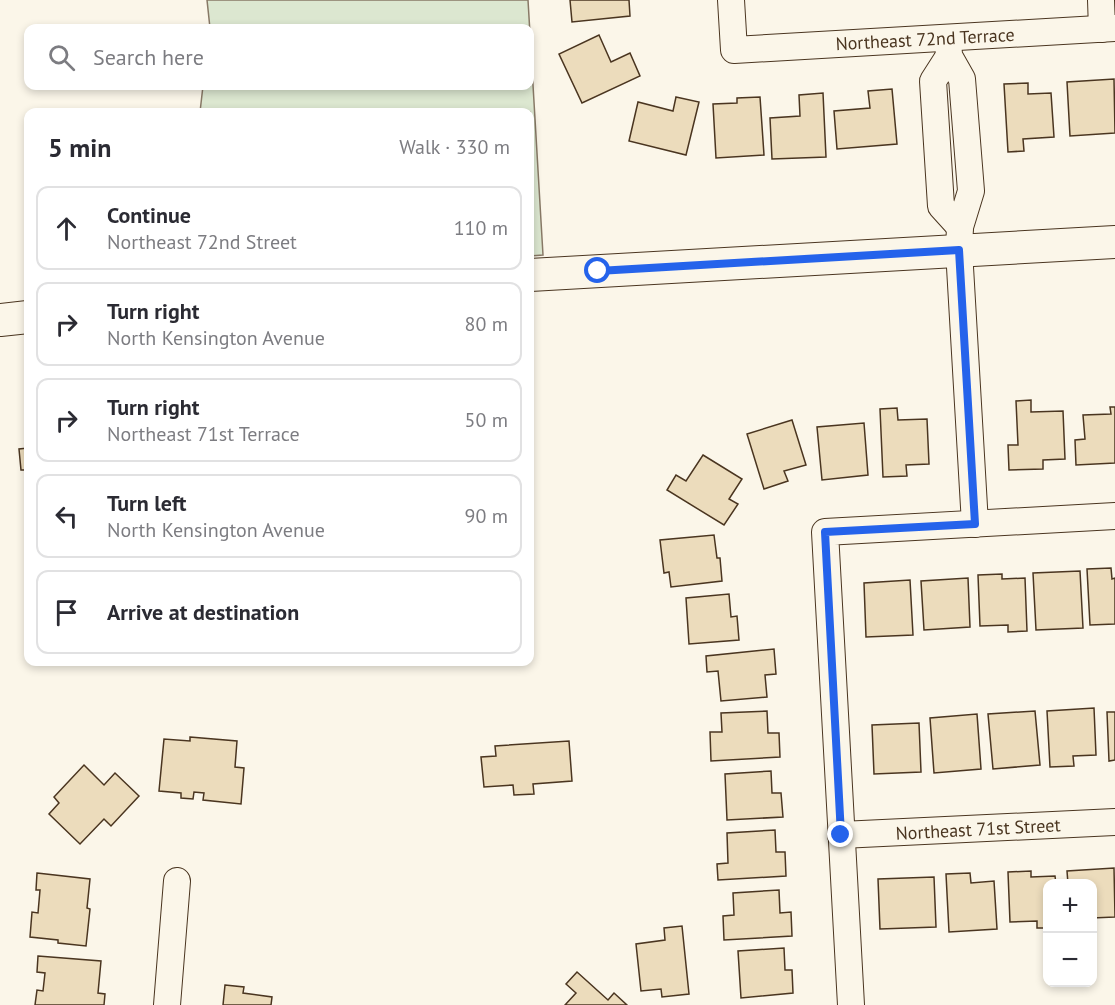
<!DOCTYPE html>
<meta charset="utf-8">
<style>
body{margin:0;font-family:"PT Sans",sans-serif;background:#f7f7f7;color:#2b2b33}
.controls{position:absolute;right:18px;bottom:18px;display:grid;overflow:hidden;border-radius:12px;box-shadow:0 3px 9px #0003}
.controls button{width:54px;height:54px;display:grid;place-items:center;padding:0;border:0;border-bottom:2px solid #e1e1e2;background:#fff;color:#2b2b33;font:30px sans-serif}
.stop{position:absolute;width:18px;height:18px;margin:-14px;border:4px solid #2563eb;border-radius:50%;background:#fff}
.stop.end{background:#2563eb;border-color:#fff;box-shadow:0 2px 6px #0008}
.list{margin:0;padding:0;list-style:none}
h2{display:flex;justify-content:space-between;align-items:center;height:78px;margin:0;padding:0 24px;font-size:26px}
h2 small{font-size:20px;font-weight:400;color:#7c7c81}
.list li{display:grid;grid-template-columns:39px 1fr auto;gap:18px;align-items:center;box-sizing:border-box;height:84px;margin:0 12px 12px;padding:0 12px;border:2px solid #e1e1e2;border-radius:12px}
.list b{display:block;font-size:22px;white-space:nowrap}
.list p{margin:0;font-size:20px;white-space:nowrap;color:#7c7c81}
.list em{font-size:20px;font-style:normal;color:#7c7c81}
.icon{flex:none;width:33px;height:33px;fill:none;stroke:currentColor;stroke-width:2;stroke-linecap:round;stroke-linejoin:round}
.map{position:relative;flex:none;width:1115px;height:1005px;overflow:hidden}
.search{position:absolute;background:#fff;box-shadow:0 3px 9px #0003;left:24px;top:24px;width:510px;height:66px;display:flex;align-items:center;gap:15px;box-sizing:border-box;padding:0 21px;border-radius:12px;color:#7c7c81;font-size:22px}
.panel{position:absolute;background:#fff;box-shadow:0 3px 9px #0003;left:24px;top:108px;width:510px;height:558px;border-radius:12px}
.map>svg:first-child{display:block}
.green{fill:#dce7d0;stroke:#887966;stroke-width:1.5}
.building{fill:#ecdcbc;stroke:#4a3520;stroke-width:1.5}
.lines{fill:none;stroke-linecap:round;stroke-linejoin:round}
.minor-casing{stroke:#4a3520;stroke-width:28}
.major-casing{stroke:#4a3520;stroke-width:34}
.minor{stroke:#fbf6e9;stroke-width:26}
.major{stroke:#fbf6e9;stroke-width:32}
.route{stroke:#2563eb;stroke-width:8}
.labels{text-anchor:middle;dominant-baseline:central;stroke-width:4.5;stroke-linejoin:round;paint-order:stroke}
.street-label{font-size:18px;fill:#4a3520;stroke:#fbf6e9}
</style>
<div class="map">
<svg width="1115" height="1005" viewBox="0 0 1115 1005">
<rect width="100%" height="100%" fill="#fbf6e9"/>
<!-- green -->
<polygon class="green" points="207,0 528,0 543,255 530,256 530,112 200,112 203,86 530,86 530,28 210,28"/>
<!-- building -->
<g class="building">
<polygon points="570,0 629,0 630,16 572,22"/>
<polygon points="599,35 611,62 630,53 640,76 582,103 559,54"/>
<polygon points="1114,79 1115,133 1070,136 1067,82"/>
<polygon points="1028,83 1028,94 1051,93 1054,137 1023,139 1024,151 1008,152 1004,84"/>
<polygon points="892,89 897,144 837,149 834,111 870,108 868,91"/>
<polygon points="823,93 826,157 772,159 770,118 800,116 799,95"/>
<polygon points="676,97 699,102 686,155 629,141 638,102 673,111"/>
<polygon points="760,97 764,155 716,158 713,104 737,103 737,98"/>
<polygon points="1031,400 1031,412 1063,411 1065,459 1043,460 1043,469 1009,470 1008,445 1018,445 1016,401"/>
<polygon points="1110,407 1115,407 1115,463 1076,465 1075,440 1085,439 1083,415 1111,414"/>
<polygon points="897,408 898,420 927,419 929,464 906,465 907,476 883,477 880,409"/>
<polygon points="792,420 806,465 784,471 788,481 764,489 747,434"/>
<polygon points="864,423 868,475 822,480 817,427"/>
<polygon points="28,448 28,470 21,470 19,449"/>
<polygon points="703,455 742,479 729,499 738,504 724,525 667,490 676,475 686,481"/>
<polygon points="714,535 717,558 720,558 722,581 671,587 669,572 664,573 660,540"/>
<polygon points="1111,568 1112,579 1115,578 1115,624 1090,625 1087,569"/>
<polygon points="1080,571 1083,628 1036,630 1033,573"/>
<polygon points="1002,574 1002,579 1025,578 1027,631 1008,632 1008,625 980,626 978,575"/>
<polygon points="968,578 970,627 924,630 921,581"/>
<polygon points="910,580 913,635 866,637 864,583"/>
<polygon points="729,594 731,617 737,616 739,640 689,644 686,598"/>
<polygon points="774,649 776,674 765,675 767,697 721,701 718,671 707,672 706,656"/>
<polygon points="1094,708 1096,755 1073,756 1074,766 1050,767 1047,711"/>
<polygon points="767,711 768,733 779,733 780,757 711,761 710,732 722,732 721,713"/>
<polygon points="1035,711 1040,765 993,769 988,714"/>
<polygon points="1107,712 1115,712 1115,760 1109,761"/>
<polygon points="977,714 981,769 934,773 930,718"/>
<polygon points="919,723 921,772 874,774 872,725"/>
<polygon points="190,737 237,741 235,767 244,768 241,804 203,800 204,793 194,792 193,799 181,798 181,793 159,791 164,739 190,741"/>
<polygon points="569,741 572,781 533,784 534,794 514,795 513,785 484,787 481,757 496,756 495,746"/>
<polygon points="84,765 104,785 115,773 139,796 111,826 104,819 80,844 49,814 59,803 54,797"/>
<polygon points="771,771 772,793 781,793 783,817 727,820 725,774"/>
<polygon points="775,830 776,852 785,852 786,876 718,880 717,864 728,863 727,833"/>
<polygon points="1114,868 1115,917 1092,918 1092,884 1068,884 1067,871"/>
<polygon points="1031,871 1031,877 1055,876 1056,884 1048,884 1048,928 1037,928 1037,921 1010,922 1008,872"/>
<polygon points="37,873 90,879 87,908 90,909 86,946 58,943 58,940 30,937 32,912 38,913 40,890 36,890"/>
<polygon points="970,873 971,883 994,881 997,929 949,932 946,874"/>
<polygon points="934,877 936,927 880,929 878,879"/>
<polygon points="779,890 780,913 791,912 792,936 724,940 723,916 734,915 733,893"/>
<polygon points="682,926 689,994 662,997 661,989 641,991 636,944 665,940 664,928"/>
<polygon points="784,948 785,970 792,970 793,993 741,998 738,951"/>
<polygon points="38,956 101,961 98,993 105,994 104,1005 35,1005 37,990 43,991 45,973 37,972"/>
<polygon points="577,972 608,1000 614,993 627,1005 565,1005 576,993 566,984"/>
<polygon points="225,985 244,987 243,993 272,997 271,1005 223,1005"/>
</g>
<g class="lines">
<defs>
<g id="minor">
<polyline points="731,0 734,50 1115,28"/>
<polyline points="1101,0 1102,29"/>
<polyline points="948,38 949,56 962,79 971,191 960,227 959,250 975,524"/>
<polyline points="949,56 933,81 941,206 960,227"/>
<polyline points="841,835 1115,822"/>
<polyline points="167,1005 177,881"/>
<polyline points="851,1005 825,532 1115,516"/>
</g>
<g id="major">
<polyline points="530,275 1115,242"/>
<polyline points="0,320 28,317"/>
</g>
</defs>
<!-- minor casing -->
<use href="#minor" class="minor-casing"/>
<!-- major casing -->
<use href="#major" class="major-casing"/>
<!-- minor -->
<use href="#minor" class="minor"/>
<!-- major -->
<use href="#major" class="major"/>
</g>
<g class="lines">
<!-- route -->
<polyline class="route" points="598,271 959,250 975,524 825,532 841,835"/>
</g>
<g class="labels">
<!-- street labels -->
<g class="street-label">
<text transform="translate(925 39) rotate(-3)">Northeast 72nd Terrace</text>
<text transform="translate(978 829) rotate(-3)">Northeast 71st Street</text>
</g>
</g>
</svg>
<div class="controls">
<button>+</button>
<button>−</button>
</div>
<div class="stop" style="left:598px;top:271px"></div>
<div class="stop end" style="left:841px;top:835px"></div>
<div class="search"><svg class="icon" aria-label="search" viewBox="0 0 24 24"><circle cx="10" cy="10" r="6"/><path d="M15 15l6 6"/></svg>Search here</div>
<section class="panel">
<h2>5 min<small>Walk · 330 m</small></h2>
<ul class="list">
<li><svg class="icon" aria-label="ahead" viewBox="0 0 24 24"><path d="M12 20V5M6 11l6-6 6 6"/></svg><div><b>Continue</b><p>Northeast 72nd Street</p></div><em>110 m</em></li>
<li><svg class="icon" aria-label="right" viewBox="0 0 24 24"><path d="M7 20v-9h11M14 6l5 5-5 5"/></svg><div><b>Turn right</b><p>North Kensington Avenue</p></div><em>80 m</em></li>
<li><svg class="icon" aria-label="right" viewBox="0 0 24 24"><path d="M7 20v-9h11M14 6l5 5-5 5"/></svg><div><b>Turn right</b><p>Northeast 71st Terrace</p></div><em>50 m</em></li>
<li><svg class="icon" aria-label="left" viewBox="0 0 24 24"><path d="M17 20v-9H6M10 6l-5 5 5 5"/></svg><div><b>Turn left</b><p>North Kensington Avenue</p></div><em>90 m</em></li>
<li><svg class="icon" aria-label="arrive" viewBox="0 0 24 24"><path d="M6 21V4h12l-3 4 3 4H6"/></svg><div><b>Arrive at destination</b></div></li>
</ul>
</section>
</div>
